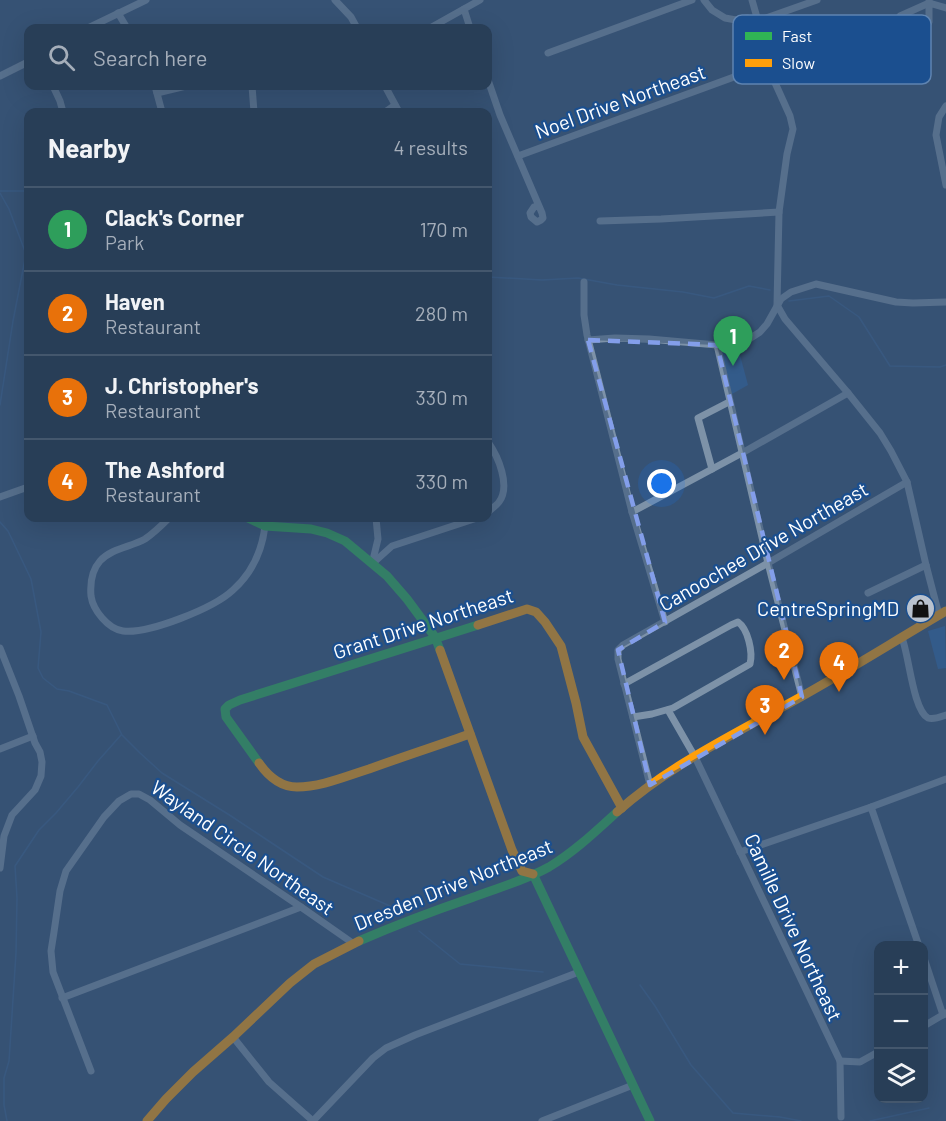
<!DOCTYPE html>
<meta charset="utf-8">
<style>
body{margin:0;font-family:Barlow,sans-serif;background:#30455d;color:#f1f3f6}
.controls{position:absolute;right:18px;bottom:18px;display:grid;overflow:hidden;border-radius:12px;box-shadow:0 6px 24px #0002}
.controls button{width:54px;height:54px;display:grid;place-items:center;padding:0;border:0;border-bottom:2px solid #44576d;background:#283e57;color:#f1f3f6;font:30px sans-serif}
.you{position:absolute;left:662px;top:484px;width:21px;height:21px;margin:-15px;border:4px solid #fff;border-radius:50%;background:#1a73e8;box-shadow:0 0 0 9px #1a73e833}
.badge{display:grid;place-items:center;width:39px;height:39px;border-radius:50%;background:#95b2f1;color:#fff;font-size:20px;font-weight:700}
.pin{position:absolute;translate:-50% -50px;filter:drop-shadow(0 2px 3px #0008)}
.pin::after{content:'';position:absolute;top:32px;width:21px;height:18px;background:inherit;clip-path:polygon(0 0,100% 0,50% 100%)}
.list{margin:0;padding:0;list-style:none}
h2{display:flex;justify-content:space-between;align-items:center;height:78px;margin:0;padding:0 24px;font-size:26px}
h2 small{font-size:20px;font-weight:400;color:#a5aeba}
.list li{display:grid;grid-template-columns:39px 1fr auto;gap:18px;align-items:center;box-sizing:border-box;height:84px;padding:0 24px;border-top:2px solid #44576d}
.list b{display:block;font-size:22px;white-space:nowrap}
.list p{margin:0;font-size:20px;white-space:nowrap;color:#a5aeba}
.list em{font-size:20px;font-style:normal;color:#a5aeba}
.icon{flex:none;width:33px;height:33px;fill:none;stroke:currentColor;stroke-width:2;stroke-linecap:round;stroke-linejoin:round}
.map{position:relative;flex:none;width:946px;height:1121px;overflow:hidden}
.search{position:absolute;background:#283e57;box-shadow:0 6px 24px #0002;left:24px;top:24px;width:468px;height:66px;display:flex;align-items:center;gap:15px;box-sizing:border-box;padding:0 21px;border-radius:12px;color:#a5aeba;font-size:22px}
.panel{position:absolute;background:#283e57;box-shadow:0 6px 24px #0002;left:24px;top:108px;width:468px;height:414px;border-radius:12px}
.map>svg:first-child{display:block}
.green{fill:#2f66a5}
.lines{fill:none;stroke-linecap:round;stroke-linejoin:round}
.stream{stroke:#3b618d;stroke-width:1.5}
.street{stroke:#7d92a8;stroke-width:7}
.fast{stroke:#30b455;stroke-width:9}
.slow{stroke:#ff9f0a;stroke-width:9}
.marked{fill:none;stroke:#839eea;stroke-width:4.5;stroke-dasharray:12 8;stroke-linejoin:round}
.labels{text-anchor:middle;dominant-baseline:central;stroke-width:4.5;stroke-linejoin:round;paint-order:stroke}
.street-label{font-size:20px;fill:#fff;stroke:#1b4f8f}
.poi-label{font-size:20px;fill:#fff;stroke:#1b4f8f;text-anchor:end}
.key{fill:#1b4f8f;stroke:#5f84b1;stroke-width:1.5}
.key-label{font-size:16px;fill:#fff}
</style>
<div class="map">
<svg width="946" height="1121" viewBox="0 0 946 1121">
<rect width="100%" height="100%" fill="#365274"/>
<!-- green -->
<g class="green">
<polygon points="737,344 748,385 732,394 719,346"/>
<polygon points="945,626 946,668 938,669 928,631"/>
</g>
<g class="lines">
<!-- stream -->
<g class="stream">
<polyline points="0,191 28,191"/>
<polyline points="0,193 9,209 26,254 13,321 0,405"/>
<polyline points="488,277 542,280 578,278 617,285 683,292 714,298 749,286 770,290"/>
<polyline points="789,301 829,296 859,317 890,366 940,367 946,365"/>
<polyline points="0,522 8,531 31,579 41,632 38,668 43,678 57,689 69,691 107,705 122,735 140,753 162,773 231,816 323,877 404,912"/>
<polyline points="419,931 460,964 543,972"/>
<polyline points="640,985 655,1006 691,1065 733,1113 780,1117 801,1121"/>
<polyline points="7,1121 4,1105 4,1078 9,1061 16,953 17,898 15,866 39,830 56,813 78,787 98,761 121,735"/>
<polyline points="870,1121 929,1108"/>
</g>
<!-- street -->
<g class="street">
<polyline points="335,0 351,17 357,28"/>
<polyline points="704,0 712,10 725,18 736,20 747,18 758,21 817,0"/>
<polyline points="752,0 758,21 767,65 790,116 793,129 787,154 779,212 777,305 785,319 848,393 880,433 891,451 907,482 926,565 939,615"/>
<polyline points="464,9 470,28"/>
<polyline points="118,13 127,28"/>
<polyline points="88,28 146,0"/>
<polyline points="430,28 480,0"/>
<polyline points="548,53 692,0"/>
<polyline points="849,63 871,50 890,35 900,16 929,3 929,0"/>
<polyline points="889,70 893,68 915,42 929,22 929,3 946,8"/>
<polyline points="0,76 28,62"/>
<polyline points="488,80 500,115 542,213 543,218 541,220 537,222 531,217 530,213 534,207 538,206"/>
<polyline points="53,86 60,101 63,112"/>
<polyline points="155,86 162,112"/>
<polyline points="252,86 254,112"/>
<polyline points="385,86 399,112"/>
<polyline points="157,93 186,86"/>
<polyline points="946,106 939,117 936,135 946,185"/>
<polyline points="385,112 395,105"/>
<polyline points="518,156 767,65"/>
<polyline points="600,221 661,219 779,212"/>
<polyline points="584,282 584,315 587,335 632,512 665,622"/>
<polyline points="588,340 615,338 649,339 717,345 746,341 760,332 767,324 781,299 791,292 816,284 896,302 913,303 946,302"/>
<polyline points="717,345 768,563 802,697"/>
<path d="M488,442C498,456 511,486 499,502C496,506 491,509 488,512"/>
<polyline points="712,469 698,418 729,402"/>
<polyline points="0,497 28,487"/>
<polyline points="632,512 742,453 848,393"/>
<path d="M169,518C162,525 154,533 145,539C131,547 112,548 100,561C92,570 90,584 91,596C93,610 108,629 123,631C149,634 214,608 233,590C252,573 262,551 265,526"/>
<polyline points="372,564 392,546 477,518"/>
<polyline points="372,564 378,539 376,518"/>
<polyline points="868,593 926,565"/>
<path d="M902,638C909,655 913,710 928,718C934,720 940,717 946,715"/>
<polyline points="0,648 19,696 35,743 40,752 42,762 41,776 35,790 12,815 4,836 0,868"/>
<path d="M624,684L731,625L738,622C748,629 753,652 750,664L673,708L652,714L633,717"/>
<polyline points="668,710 695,757 840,1061 841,1117"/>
<polyline points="0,749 33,736"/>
<polyline points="650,785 618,659 618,650 623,645 768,563 907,482"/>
<polyline points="871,807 919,946"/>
<polyline points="740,852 871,807 946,779"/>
<polyline points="924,958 943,1015"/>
<polyline points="62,998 301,907"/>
<polyline points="924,1026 946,1013"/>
<polyline points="233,1037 269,1082 313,1121"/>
<polyline points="840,1061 860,1062 878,1052"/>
<polyline points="91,1071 53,972 51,951 54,932 60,891 66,871 104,817 119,801 131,794 139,794 150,800 180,825 301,907 354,944"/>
<polyline points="313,1121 373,1058 386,1048 415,1035 579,972"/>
<polyline points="542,1121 633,1085"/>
</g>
<!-- fast -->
<g class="fast">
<polyline points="248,518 265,526 311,529 327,533 345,541 387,576 407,599 435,637 440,650"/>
<polyline points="259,763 226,717 225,709 229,705 240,700 478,625"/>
<polyline points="533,874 650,1121"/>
<path d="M359,941C396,925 433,911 471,898C497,888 524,881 549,867C574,852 595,832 617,812"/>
</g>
<!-- slow -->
<g class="slow">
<polyline points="478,625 527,609 536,612 545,622 561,646 576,703 583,737 622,808"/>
<polyline points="440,650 512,850 522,871 533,874"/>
<path d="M259,763C268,776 280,787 297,787C321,787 346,776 369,769C402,757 436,746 470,734"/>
<path d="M617,812C667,767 729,737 788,704C841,675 893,642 946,611"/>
<polyline points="147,1121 166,1099 193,1072 233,1037 290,983 314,964 359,941"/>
</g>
</g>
<!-- marked area -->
<path d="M0 0H946V1121H0ZM588,340L717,345L802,697L650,785L618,650L665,622Z" fill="#365274" fill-opacity=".55" fill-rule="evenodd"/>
<path class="marked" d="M588,340L717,345L802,697L650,785L618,650L665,622Z"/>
<!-- icons -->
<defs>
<symbol id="shop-disc" viewBox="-11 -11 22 22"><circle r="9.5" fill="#b9c2ce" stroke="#1b4f8f"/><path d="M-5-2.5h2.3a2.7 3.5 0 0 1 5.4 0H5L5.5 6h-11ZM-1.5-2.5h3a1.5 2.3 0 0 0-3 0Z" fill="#111"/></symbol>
</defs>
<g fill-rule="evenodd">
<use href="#shop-disc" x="904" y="592" width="33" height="33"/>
</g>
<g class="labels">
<!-- street labels -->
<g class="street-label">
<text transform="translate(620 101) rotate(-20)">Noel Drive Northeast</text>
<text transform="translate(763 546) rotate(-30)">Canoochee Drive Northeast</text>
<text transform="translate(423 623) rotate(-18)">Grant Drive Northeast</text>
<text transform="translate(243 847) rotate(35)">Wayland Circle Northeast</text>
<text transform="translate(453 884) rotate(-22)">Dresden Drive Northeast</text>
<text transform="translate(794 927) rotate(65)">Camille Drive Northeast</text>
</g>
<!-- poi labels -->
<g class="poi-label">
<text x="899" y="608">CentreSpringMD</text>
</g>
</g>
<!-- legend -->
<rect x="733" y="15" width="198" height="69" rx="9" class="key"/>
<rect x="745" y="32" width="27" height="8" fill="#30b455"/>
<rect x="745" y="59" width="27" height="8" fill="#ff9f0a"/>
<g class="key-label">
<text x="782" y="42">Fast</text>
<text x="782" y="69">Slow</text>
</g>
</svg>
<div class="controls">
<button>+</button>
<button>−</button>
<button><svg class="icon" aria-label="layers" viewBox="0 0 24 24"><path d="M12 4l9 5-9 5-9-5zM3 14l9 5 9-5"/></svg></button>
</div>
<div class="you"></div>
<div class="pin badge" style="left:733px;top:366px;background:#2e9e5b">1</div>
<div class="pin badge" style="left:784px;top:680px;background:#e8710a">2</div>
<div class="pin badge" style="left:765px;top:735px;background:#e8710a">3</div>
<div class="pin badge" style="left:839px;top:692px;background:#e8710a">4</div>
<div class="search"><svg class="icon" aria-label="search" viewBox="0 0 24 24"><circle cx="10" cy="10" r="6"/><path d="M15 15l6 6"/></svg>Search here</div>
<section class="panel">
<h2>Nearby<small>4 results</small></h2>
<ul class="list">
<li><span class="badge" style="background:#2e9e5b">1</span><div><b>Clack's Corner</b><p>Park</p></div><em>170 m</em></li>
<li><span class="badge" style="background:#e8710a">2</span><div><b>Haven</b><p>Restaurant</p></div><em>280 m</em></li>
<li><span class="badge" style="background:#e8710a">3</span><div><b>J. Christopher's</b><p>Restaurant</p></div><em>330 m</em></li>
<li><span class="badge" style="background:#e8710a">4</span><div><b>The Ashford</b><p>Restaurant</p></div><em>330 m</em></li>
</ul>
</section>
</div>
